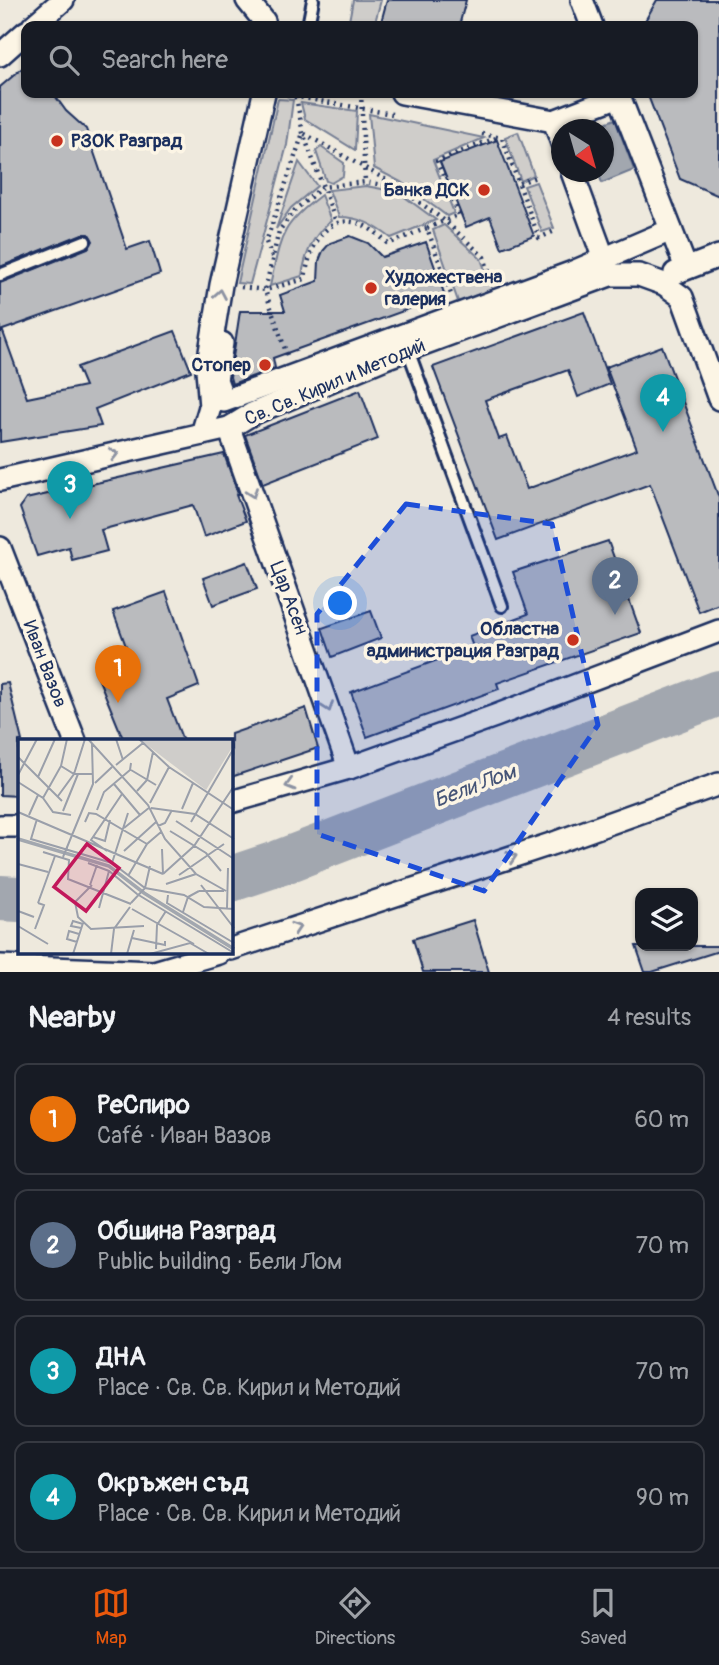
<!DOCTYPE html>
<meta charset="utf-8">
<style>
body{margin:0;font-family:Pangolin,sans-serif;background:#242831;color:#f1f3f6}
.controls{position:absolute;right:21px;bottom:21px;display:grid;overflow:hidden;border-radius:14px;box-shadow:0 2px 5px #0004}
.controls button{width:63px;height:63px;display:grid;place-items:center;padding:0;border:0;border-bottom:2px solid #363941;background:#171b24;color:#f1f3f6;font:35px sans-serif}
.compass{position:absolute;left:551px;top:119px;width:63px;height:63px;border-radius:50%;background:#171b24;box-shadow:0 2px 5px #0004;rotate:143deg}
.you{position:absolute;left:341px;top:604px;width:24px;height:24px;margin:-18px;border:5px solid #fff;border-radius:50%;background:#1a73e8;box-shadow:0 0 0 10px #1a73e833}
.badge{display:grid;place-items:center;width:46px;height:46px;border-radius:50%;background:#ea580c;color:#fff;font-size:23px;font-weight:700}
.pin{position:absolute;translate:-50% -58px;filter:drop-shadow(0 2px 4px #0008)}
.pin::after{content:'';position:absolute;top:37px;width:24px;height:21px;background:inherit;clip-path:polygon(0 0,100% 0,50% 100%)}
.list{margin:0;padding:0;list-style:none}
h2{display:flex;justify-content:space-between;align-items:center;height:91px;margin:0;padding:0 28px;font-size:30px}
h2 small{font-size:23px;font-weight:400;color:#9ea1a6}
.list li{display:grid;grid-template-columns:46px 1fr auto;gap:21px;align-items:center;box-sizing:border-box;height:112px;margin:0 14px 14px;padding:0 14px;border:2px solid #363941;border-radius:14px}
.list b{display:block;font-size:26px;white-space:nowrap}
.list p{margin:0;font-size:23px;white-space:nowrap;color:#9ea1a6}
.list em{font-size:23px;font-style:normal;color:#9ea1a6}
.icon{flex:none;width:38px;height:38px;fill:none;stroke:currentColor;stroke-width:2;stroke-linecap:round;stroke-linejoin:round}
.map{position:relative;flex:none;width:719px;height:972px;overflow:hidden}
.search{position:absolute;background:#171b24;box-shadow:0 2px 5px #0004;left:21px;right:21px;top:21px;height:77px;display:flex;align-items:center;gap:18px;box-sizing:border-box;padding:0 24px;border-radius:14px;color:#9ea1a6;font-size:26px}
.sheet{height:595px;background:#171b24}
nav{display:flex;justify-content:space-around;align-items:center;box-sizing:border-box;height:98px;border-top:2px solid #363941;background:#171b24;font-size:19px;color:#9ea1a6}
nav a{display:grid;justify-items:center;gap:4px}
nav .on{color:#ea580c}
.map>svg:first-child{display:block}
.green{fill:#cfcdca;stroke:#757e94;stroke-width:2}
.water{fill:#a2a7af;stroke:#6c778f;stroke-width:2}
.lines{fill:none;stroke-linecap:round;stroke-linejoin:round}
.river{stroke:#a2a7af;stroke-width:46}
.building{fill:#babbbe;stroke:#1b2f5e;stroke-width:2}
.lane-casing{stroke:#1b2f5e;stroke-width:16}
.street-casing{stroke:#1b2f5e;stroke-width:26}
.path{stroke:#1b2f5e;stroke-width:4.5;stroke-dasharray:2 5;stroke-linecap:butt}
.lane{stroke:#fcf5e5;stroke-width:10}
.street{stroke:#fcf5e5;stroke-width:21}
.oneway{stroke:#8c92a2}
.marked{fill:#1d4ed8;fill-opacity:0.2;stroke:#1d4ed8;stroke-width:5;stroke-dasharray:14 9;stroke-linejoin:round}
.poi-dot{fill:#c8321e;stroke:#fcf5e5;stroke-width:2.5}
.labels{text-anchor:middle;dominant-baseline:central;stroke-width:7;stroke-linejoin:round;paint-order:stroke}
.poi-label{font-size:19px;font-weight:bold;fill:#1b2f5e;stroke:#fcf5e5;text-anchor:end}
.street-label{font-size:19px;fill:#1b2f5e;stroke:#fcf5e5}
.water-label{font-size:21px;font-style:italic;fill:#445376;stroke:#fcf5e5}
.inset-river{fill:none;stroke:#a2a7af;stroke-width:3.5}
.inset-road{fill:none;stroke:#9a9faa;stroke-width:2}
.view{fill:#c2185b;fill-opacity:0.15;stroke:#c2185b;stroke-width:3.5}
.inset-edge{fill:none;stroke:#1b2f5e;stroke-width:3.5}
</style>
<div class="map">
<svg width="719" height="972" viewBox="0 0 719 972">
<rect width="100%" height="100%" fill="#eee9dd"/>
<filter id="ink" filterUnits="userSpaceOnUse"><feTurbulence type="fractalNoise" baseFrequency=".0143" numOctaves="2"/><feDisplacementMap in="SourceGraphic" scale="14" xChannelSelector="R" yChannelSelector="G"/><feConvolveMatrix kernelMatrix="1 2 1 2 8 2 1 2 1" color-interpolation-filters="sRGB"/></filter>
<g filter="url(#ink)">
<!-- green -->
<g class="green">
<polygon points="353,0 381,0 374,26 348,26"/>
<polygon points="278,99 293,100 287,145 250,284 237,283"/>
<polygon points="301,103 357,111 355,150 305,119"/>
<polygon points="369,114 484,138 433,160 454,213 447,216 401,182 374,168"/>
<polygon points="518,132 534,175 521,181 505,137"/>
<polygon points="321,147 344,163 343,176 331,183 326,181 316,151"/>
<polygon points="299,162 317,186 291,208 276,229"/>
<polygon points="536,182 554,228 542,232 524,186"/>
<path d="M366,186L398,192L436,220L391,238C374,225 360,217 339,217L329,190Z"/>
<path d="M321,195L331,221C313,234 305,255 302,276L270,286C281,237 279,227 321,195Z"/>
<polygon points="444,225 481,259 495,297 461,310 433,230"/>
</g>
<!-- water -->
<polygon class="water" points="615,119 634,170 602,183 598,172 604,172 604,130 589,129"/>
<g class="lines">
<!-- river -->
<g class="river">
<polyline points="231,879 279,863 719,693"/>
<polyline points="0,898 19,899"/>
</g>
</g>
<!-- building -->
<g class="building">
<polygon points="387,0 466,0 459,26 380,26"/>
<polygon points="657,0 719,0 719,196 680,179 647,93 693,93 693,26 642,26"/>
<polygon points="26,65 26,93 53,93 66,111 86,129 127,249 150,241 160,274 0,331 0,283 88,248 93,241 89,234 82,234 0,267 0,87"/>
<polygon points="497,140 534,236 502,248 490,217 466,227 440,162"/>
<polygon points="350,236 368,243 382,257 426,242 445,296 273,358 275,368 232,384 230,377 240,311 285,311 280,295 318,281 319,261 323,251 330,243"/>
<polygon points="584,312 610,384 578,397 568,370 485,400 499,439 507,436 527,489 637,449 606,367 662,346 719,498 719,604 699,612 650,484 498,540 433,367"/>
<polygon points="175,331 191,371 95,409 101,426 0,442 0,332 3,332 27,398 85,386 77,367"/>
<polygon points="360,390 378,439 263,484 245,435"/>
<polygon points="224,454 238,494 236,495 246,521 204,537 193,505 101,530 107,551 72,560 69,547 37,556 20,508 26,499"/>
<polygon points="608,541 641,633 497,683 499,689 367,737 351,692 473,647 469,636 528,614 513,572"/>
<polygon points="247,562 257,589 213,605 203,578"/>
<polygon points="166,592 199,686 167,699 183,741 124,741 95,670 130,657 113,611"/>
<polygon points="371,611 381,638 332,657 322,628"/>
<polygon points="8,683 22,741 19,741 19,796 0,795 0,684"/>
<polygon points="306,708 318,748 231,777 231,734"/>
<polygon points="473,920 489,972 423,972 413,939"/>
<polygon points="636,946 719,946 719,951 652,972 645,972"/>
</g>
<g class="lines">
<defs>
<g id="lane">
<polyline points="308,26 313,0"/>
<polyline points="0,275 85,241"/>
<polyline points="408,350 502,606"/>
</g>
<g id="street">
<polyline points="247,0 264,21 265,26"/>
<polyline points="582,0 592,26"/>
<polyline points="33,26 63,0"/>
<polyline points="0,55 26,32"/>
<polyline points="402,93 554,121 562,143"/>
<polyline points="618,93 686,268"/>
<polyline points="554,121 619,96"/>
<polyline points="572,172 609,273"/>
<polyline points="675,273 719,256"/>
<polyline points="222,343 216,380 224,401 573,272 671,230"/>
<polyline points="229,428 349,768"/>
<polyline points="202,434 210,407 207,370 221,285 264,93"/>
<polyline points="0,480 229,428 252,414 385,358 610,275 639,275 664,284 682,297 719,399"/>
<polyline points="0,548 75,741"/>
<polyline points="231,802 349,768 495,716 719,631"/>
<polyline points="0,826 19,826"/>
<polyline points="231,949 557,842 719,784"/>
<polyline points="0,966 154,972 219,953"/>
</g>
</defs>
<!-- lane casing -->
<use href="#lane" class="lane-casing"/>
<!-- street casing -->
<use href="#street" class="street-casing"/>
<!-- path -->
<g class="path">
<polyline points="361,93 365,182"/>
<polyline points="287,95 392,114"/>
<polyline points="296,97 303,133 336,222"/>
<polyline points="482,134 502,138 539,238 557,230"/>
<polyline points="519,183 536,177"/>
<polyline points="427,228 459,215 437,161 496,138"/>
<polyline points="272,257 266,242 303,133 397,186"/>
<path d="M241,287L265,290L305,279C312,225 346,200 388,244L427,228L451,294"/>
<polyline points="287,355 265,290 279,231 295,210 322,187 365,182 400,188 445,221 484,257 491,278"/>
</g>
<!-- lane -->
<use href="#lane" class="lane"/>
<!-- street -->
<use href="#street" class="street"/>
</g>
<!-- one-way arrows -->
<defs><path id="oneway-chevron" d="M-2-3.5L2.5 0L-2 3.5" fill="none" stroke-width="1.6" stroke-linecap="round" stroke-linejoin="round" transform="scale(1.75)"/></defs>
<g class="oneway">
<use href="#oneway-chevron" transform="translate(220 294) rotate(-80)"/>
<use href="#oneway-chevron" transform="translate(114 454) rotate(-13)"/>
<use href="#oneway-chevron" transform="translate(252 493) rotate(70)"/>
<use href="#oneway-chevron" transform="translate(328 707) rotate(70)"/>
<use href="#oneway-chevron" transform="translate(290 785) rotate(164)"/>
<use href="#oneway-chevron" transform="translate(512 857) rotate(-18)"/>
<use href="#oneway-chevron" transform="translate(296 928) rotate(-18)"/>
</g>
</g>
<!-- marked area -->
<path class="marked" d="M406,504L552,524L598,725L484,891L317,834V614Z"/>
<!-- markers -->
<g class="poi-dot">
<circle cx="57" cy="141" r="7"/>
<circle cx="484" cy="190" r="7"/>
<circle cx="371" cy="288" r="7"/>
<circle cx="265" cy="365" r="7"/>
<circle cx="573" cy="640" r="7"/>
</g>
<g class="labels">
<!-- poi labels -->
<g class="poi-label">
<text x="71" y="141" text-anchor="start">РЗОК Разград</text>
<text x="470" y="190">Банка ДСК</text>
<text x="385" y="277" text-anchor="start">Художествена<tspan x="385" dy="22">галерия</tspan></text>
<text x="251" y="365">Стопер</text>
<text x="559" y="629">Областна<tspan x="559" dy="22">администрация Разград</tspan></text>
</g>
<!-- street labels -->
<g class="street-label">
<text transform="translate(335 382) rotate(-23)">Св. Св. Кирил и Методий</text>
<text transform="translate(289 598) rotate(70)">Цар Асен</text>
<text transform="translate(45 664) rotate(69)">Иван Вазов</text>
</g>
<!-- water labels -->
<g class="water-label">
<text transform="translate(475 786) rotate(-21)">Бели Лом</text>
</g>
</g>
<!-- overview -->
<g transform="translate(18 739)">
<rect width="215" height="215" fill="#eee9dd"/>
<path d="M121,0H215V7L188,51Z" fill="#cfcdca"/>
<path class="inset-river" d="M0,100L91,127L126,154L216,210"/>
<path class="inset-road" d="M70,0L130,66L147,100L178,135L208,152M98,0L105,21M121,0L151,28L216,71M0,18L44,62M98,26L125,4M43,27L56,35H75M113,31L138,46M0,36L19,0M20,38L37,0M0,43L25,59L35,73L53,76M77,44L94,28M96,45L122,76M119,52L129,41L135,13M40,57L56,35L67,0M25,59L43,27L49,0M132,64L151,28M133,69L177,75L216,100M164,70L175,44M79,71L86,53L112,31L113,24M45,72L60,35M0,73L145,135M11,76L20,56M19,80L13,100L94,124L127,149L166,156L186,168L216,170M158,82L216,120M67,83L71,74L78,75L129,105M173,83L216,9M140,87L147,84L154,71M106,89L132,68M152,92L188,114L203,132M75,98L87,102L92,81M144,110L145,135M89,112L73,101L104,55M106,112L138,83M25,113L51,121L50,140L113,165M45,118L75,45L74,5M70,124L91,132L119,155L216,214M94,124L110,74M0,125L30,133M145,135L176,107L216,47M161,136L206,105M110,137L129,105L143,93M148,145L178,135M72,146L79,126M74,146L57,163L60,178L73,190L126,187M183,146L216,189M181,152H206M150,156L149,164L216,204M20,164L37,117M113,164L127,149L132,127M0,167V172L16,178M81,169L91,132M209,169L210,129M114,170L176,205M165,173L170,158L181,152M0,187L30,205M63,189L53,187L55,182L65,185M17,190L26,166L20,164M114,199L147,206V202M59,203L49,200L51,192L61,195M138,210L139,186L148,172M55,215L65,184M93,215L96,190L112,168M109,215L116,191M132,215L172,204L191,215"/>
<path class="view" d="M69,105L101,129L68,172L36,148Z"/>
<rect width="215" height="215" class="inset-edge"/>
</g>
</svg>
<div class="controls">
<button><svg class="icon" aria-label="layers" viewBox="0 0 24 24"><path d="M12 4l9 5-9 5-9-5zM3 14l9 5 9-5"/></svg></button>
</div>
<svg class="compass" viewBox="-18 -18 36 36"><path d="M0-13l5 13h-10z" fill="#e53935"/><path d="M0 13l5-13h-10z" fill="#9ea1a6"/></svg>
<div class="you"></div>
<div class="pin badge" style="left:118px;top:703px;background:#e8710a">1</div>
<div class="pin badge" style="left:615px;top:615px;background:#5c6f8a">2</div>
<div class="pin badge" style="left:70px;top:519px;background:#0f9aa8">3</div>
<div class="pin badge" style="left:663px;top:432px;background:#0f9aa8">4</div>
<div class="search"><svg class="icon" aria-label="search" viewBox="0 0 24 24"><circle cx="10" cy="10" r="6"/><path d="M15 15l6 6"/></svg>Search here</div>
</div>
<section class="sheet">
<h2>Nearby<small>4 results</small></h2>
<ul class="list">
<li><span class="badge" style="background:#e8710a">1</span><div><b>РеСпиро</b><p>Café · Иван Вазов</p></div><em>60 m</em></li>
<li><span class="badge" style="background:#5c6f8a">2</span><div><b>Обшина Разград</b><p>Public building · Бели Лом</p></div><em>70 m</em></li>
<li><span class="badge" style="background:#0f9aa8">3</span><div><b>ДНА</b><p>Place · Св. Св. Кирил и Методий</p></div><em>70 m</em></li>
<li><span class="badge" style="background:#0f9aa8">4</span><div><b>Окръжен съд</b><p>Place · Св. Св. Кирил и Методий</p></div><em>90 m</em></li>
</ul>
</section>
<nav>
<a class="on"><svg class="icon" aria-label="map" viewBox="0 0 24 24"><path d="M3 6l6-2 6 2 6-2v14l-6 2-6-2-6 2zM9 4v14M15 6v14"/></svg>Map</a>
<a><svg class="icon" aria-label="directions" viewBox="0 0 24 24"><path d="M12 3l9 9-9 9-9-9zM9 14v-3h6M13 9l2 2-2 2"/></svg>Directions</a>
<a><svg class="icon" aria-label="saved" viewBox="0 0 24 24"><path d="M7 4h10v16l-5-4-5 4z"/></svg>Saved</a>
</nav>
